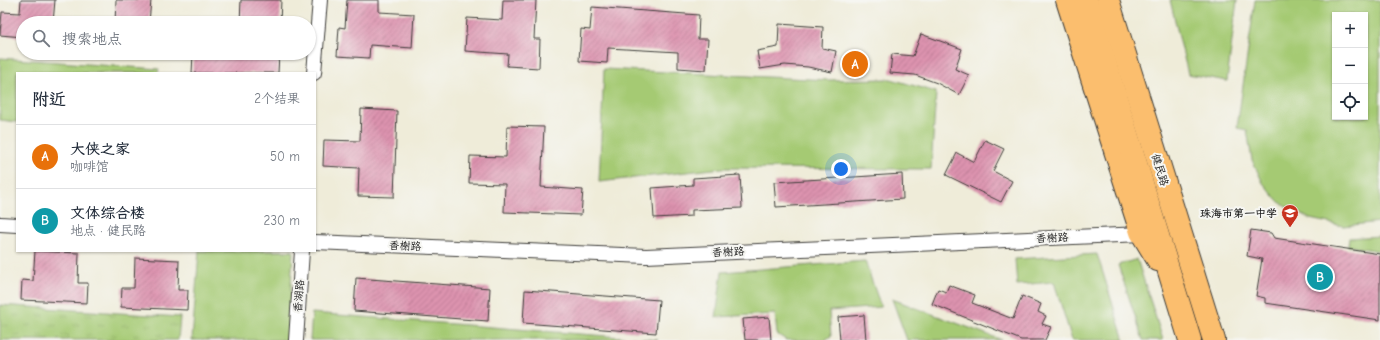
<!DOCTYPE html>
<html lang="zh">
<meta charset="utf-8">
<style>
body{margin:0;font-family:"Comic Neue","LXGW WenKai TC",sans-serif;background:#f2f2f3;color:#1f2937}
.controls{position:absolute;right:12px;top:12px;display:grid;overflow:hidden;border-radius:0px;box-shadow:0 1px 3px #0004}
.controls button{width:36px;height:36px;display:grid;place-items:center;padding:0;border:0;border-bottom:1px solid #e0e1e3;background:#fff;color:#1f2937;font:20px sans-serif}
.you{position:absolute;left:841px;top:169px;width:14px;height:14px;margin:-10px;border:3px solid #fff;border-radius:50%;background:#1a73e8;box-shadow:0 0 0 6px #1a73e833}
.badge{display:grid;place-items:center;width:26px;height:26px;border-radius:50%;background:#1a73e8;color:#fff;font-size:13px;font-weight:700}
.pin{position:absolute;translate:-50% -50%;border:2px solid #fff;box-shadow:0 1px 4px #0006}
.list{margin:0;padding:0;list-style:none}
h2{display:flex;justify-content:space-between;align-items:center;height:52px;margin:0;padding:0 16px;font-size:17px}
h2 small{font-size:13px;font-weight:400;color:#747a83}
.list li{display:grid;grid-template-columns:26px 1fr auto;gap:12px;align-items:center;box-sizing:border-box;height:64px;padding:0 16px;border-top:1px solid #e0e1e3}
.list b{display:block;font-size:15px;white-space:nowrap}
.list p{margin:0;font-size:13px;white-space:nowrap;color:#747a83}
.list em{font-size:13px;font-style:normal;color:#747a83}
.icon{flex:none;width:22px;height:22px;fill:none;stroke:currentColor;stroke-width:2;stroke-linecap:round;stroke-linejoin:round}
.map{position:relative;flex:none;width:1380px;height:340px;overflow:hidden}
.search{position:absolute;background:#fff;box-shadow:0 1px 3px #0004;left:16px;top:16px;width:300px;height:44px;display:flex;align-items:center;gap:10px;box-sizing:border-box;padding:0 14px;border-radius:22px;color:#747a83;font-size:15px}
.panel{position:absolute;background:#fff;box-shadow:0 1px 3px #0004;left:16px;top:72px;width:300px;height:180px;border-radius:0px}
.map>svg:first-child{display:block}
.green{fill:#a5ca73;stroke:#607348;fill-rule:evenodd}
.park{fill:url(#park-tufts);stroke:#607348}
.building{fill:url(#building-hatch)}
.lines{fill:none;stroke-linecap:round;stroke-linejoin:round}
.minor-casing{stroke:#3c3b38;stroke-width:16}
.primary-casing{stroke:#3c3b38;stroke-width:24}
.minor{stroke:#fff;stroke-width:14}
.primary{stroke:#fbbe6e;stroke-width:22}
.labels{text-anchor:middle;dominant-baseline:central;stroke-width:4;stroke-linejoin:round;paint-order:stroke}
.street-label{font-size:11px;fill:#1c1c1c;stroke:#f6f6f2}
.poi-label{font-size:11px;font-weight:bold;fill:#1c1c1c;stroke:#f6f6f2;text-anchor:end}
</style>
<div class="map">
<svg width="1380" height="340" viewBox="0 0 1380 340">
<defs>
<pattern id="park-tufts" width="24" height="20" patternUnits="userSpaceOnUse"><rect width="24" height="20" fill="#a5ca73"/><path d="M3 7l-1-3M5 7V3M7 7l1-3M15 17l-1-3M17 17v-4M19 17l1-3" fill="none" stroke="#8dad63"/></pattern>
<pattern id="building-hatch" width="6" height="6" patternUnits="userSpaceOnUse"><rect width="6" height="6" fill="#dd93af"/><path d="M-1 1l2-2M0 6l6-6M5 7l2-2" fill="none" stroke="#b2778e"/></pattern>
</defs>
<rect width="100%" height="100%" fill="#f6f6f2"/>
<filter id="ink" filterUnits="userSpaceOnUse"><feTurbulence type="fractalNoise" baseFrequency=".025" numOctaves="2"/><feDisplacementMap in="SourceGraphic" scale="8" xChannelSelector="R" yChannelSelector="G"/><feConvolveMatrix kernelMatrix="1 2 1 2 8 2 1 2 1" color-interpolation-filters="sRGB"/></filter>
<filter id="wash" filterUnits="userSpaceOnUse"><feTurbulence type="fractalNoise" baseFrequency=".012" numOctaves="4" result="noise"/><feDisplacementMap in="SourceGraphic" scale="16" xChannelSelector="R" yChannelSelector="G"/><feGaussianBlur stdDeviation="0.9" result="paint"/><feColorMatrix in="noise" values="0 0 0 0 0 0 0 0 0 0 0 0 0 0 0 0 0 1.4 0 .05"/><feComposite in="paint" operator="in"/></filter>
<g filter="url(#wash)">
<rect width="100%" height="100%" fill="#efecd9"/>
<!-- green -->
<g class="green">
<polygon points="1170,0 1237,0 1227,81 1188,74"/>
<path d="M1255,0H1380V222L1343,226L1310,219L1279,202L1263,183L1252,160L1247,130L1237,128ZM1335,15H1365V117H1335Z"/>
<polygon points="0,58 159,69 158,73 17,73 17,122 0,120"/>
<polygon points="604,69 829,80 891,79 936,92 931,169 722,168 599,182"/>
<polygon points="1380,236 1380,251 1348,246 1349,238"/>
<polygon points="199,251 293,251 288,340 192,340"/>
<polygon points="1097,254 1124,340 1072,340 1054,282 1017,285 1015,259"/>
<polygon points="1137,259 1163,340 1143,340 1118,265"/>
<polygon points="865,261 881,307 829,311 831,336 825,340 786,340 777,334 775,314 716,317 722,272"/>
<polygon points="892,299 1002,340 907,340"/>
<polygon points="312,313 658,340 310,340"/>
</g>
<!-- park -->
<polygon class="park" points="0,305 180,317 178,340 0,340"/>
<g id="blocks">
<!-- building -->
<g class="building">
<polygon points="21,0 55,0 53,23 23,23 23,37 0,35 2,12 20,13"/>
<polygon points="116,0 151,0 149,23 115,23"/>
<polygon points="241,0 281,0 280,23 240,23"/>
<polygon points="347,0 379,0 379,12 414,14 412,48 370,45 369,58 337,56 339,27 345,28"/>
<polygon points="503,0 536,0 534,39 540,39 539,68 507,66 508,54 465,51 467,18 502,20"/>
<polygon points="592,7 699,15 698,39 708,39 706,70 678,68 678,52 608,48 607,63 579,61 581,29 590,30"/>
<polygon points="779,24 823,27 822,48 836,51 832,72 808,67 785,65 760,69 757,51 778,47"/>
<polygon points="921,34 962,49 955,69 969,75 959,95 937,83 915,75 890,73 892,54 913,56"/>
<polygon points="193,53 279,53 278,73 192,73"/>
<polygon points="361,109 397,111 394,197 358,196 359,168 323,166 324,140 360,141"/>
<polygon points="507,126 544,127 541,187 583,190 581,215 504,212 505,184 469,183 470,156 506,157"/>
<polygon points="985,140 1004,149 993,171 1012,181 1001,202 946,175 957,153 974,162"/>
<polygon points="902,174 903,199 776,207 774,182"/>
<polygon points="740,175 742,208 692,210 692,216 654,218 652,188 693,185 693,178"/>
<polygon points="1251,230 1271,233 1274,238 1380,254 1380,320 1265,303 1265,298 1256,296 1262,259 1247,256"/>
<polygon points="35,251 79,253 78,283 88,283 87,303 21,300 22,280 33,281"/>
<polygon points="135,258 179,260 178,290 188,290 187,310 121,307 122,288 134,288"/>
<polygon points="356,278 490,288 488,321 354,311"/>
<polygon points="949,285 975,295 972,303 1013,319 1022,296 1041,304 1038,312 1046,316 1042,324 1051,327 1045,340 1021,340 932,304 938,289 946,292"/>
<polygon points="525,290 659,300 656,333 523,323"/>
<polygon points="864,315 866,340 840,340 838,317"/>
<polygon points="769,317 771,340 745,340 743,319"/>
</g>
</g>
</g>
<g filter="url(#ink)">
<use href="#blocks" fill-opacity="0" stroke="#3c3b38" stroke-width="1"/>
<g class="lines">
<defs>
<g id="minor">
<polyline points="314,73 320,0"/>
<polyline points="0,224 17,225"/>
<polyline points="315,242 646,256 1142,234"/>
<polyline points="296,340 302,251"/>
</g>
<g id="primary">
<polyline points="1067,0 1141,232 1158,260"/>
<polyline points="1086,0 1190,340"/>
<polyline points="1108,0 1214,340"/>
</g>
</defs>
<!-- minor casing -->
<use href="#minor" class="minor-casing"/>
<!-- primary casing -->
<use href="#primary" class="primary-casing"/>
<!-- minor -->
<use href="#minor" class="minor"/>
<!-- primary -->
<use href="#primary" class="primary"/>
</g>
</g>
<!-- icons -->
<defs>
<symbol id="school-pin" viewBox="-11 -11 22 30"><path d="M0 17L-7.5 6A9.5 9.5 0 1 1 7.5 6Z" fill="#c8321e" stroke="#f6f6f2"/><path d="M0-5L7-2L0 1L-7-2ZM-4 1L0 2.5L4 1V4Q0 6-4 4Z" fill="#fff"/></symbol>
</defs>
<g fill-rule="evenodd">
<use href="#school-pin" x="1280" y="203" width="20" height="27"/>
</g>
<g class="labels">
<!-- street labels -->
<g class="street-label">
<text transform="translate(1160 170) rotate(73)">健民路</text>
<text transform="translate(1052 238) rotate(-3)">香榭路</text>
<text transform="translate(405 246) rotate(2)">香榭路</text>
<text transform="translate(728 252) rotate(-3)">香榭路</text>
<text transform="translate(299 296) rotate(-86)">香湖路</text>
</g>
<!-- poi labels -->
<g class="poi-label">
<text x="1277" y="213">珠海市第一中学</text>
</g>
</g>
</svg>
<div class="controls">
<button>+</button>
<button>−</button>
<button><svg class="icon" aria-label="locate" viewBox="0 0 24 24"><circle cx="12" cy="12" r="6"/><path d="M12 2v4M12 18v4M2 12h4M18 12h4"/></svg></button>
</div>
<div class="you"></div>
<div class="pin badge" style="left:855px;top:64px;background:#e8710a">A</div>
<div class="pin badge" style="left:1320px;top:277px;background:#0f9aa8">B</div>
<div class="search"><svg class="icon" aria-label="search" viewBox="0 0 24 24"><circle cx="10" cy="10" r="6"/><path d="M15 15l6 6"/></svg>搜索地点</div>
<section class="panel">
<h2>附近<small>2个结果</small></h2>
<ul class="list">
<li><span class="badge" style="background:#e8710a">A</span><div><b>大侠之家</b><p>咖啡馆</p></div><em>50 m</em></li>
<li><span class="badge" style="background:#0f9aa8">B</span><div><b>文体综合楼</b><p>地点 · 健民路</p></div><em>230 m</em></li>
</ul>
</section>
</div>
